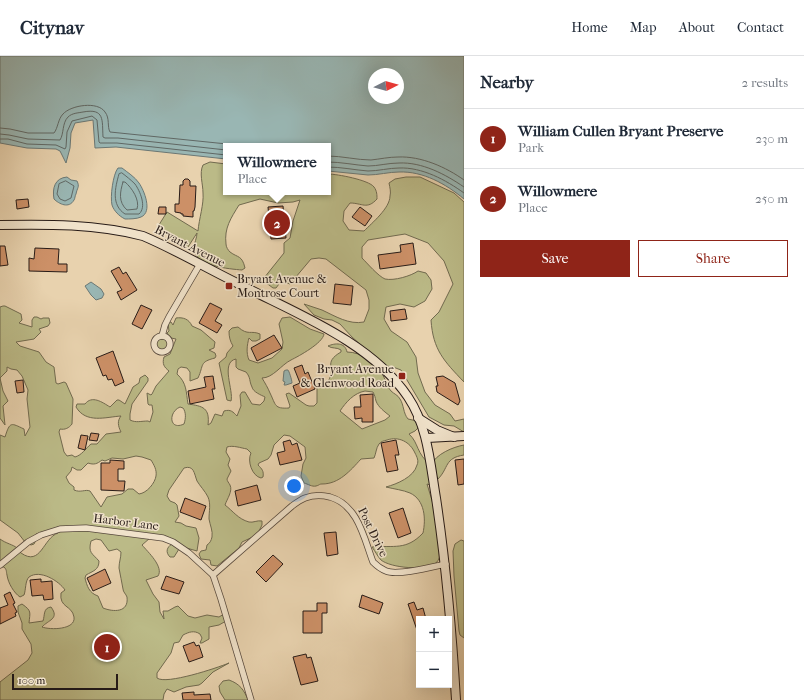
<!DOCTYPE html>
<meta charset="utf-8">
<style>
body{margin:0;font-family:"IM FELL French Canon",serif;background:#f2f2f3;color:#1f2937}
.controls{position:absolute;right:12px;bottom:12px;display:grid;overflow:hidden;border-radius:0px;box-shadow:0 4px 16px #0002}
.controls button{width:36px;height:36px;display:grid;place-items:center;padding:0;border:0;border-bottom:1px solid #e0e1e3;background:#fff;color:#1f2937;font:20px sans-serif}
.compass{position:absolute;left:368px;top:12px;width:36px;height:36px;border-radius:50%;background:#fff;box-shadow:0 4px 16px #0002;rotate:84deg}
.scale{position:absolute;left:12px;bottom:10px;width:106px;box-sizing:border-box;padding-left:4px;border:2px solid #271b17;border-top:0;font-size:11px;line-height:14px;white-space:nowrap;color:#271b17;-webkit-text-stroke:3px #f0e2ca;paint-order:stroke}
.you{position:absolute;left:294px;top:430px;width:14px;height:14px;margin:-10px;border:3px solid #fff;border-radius:50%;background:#1a73e8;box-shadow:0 0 0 6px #1a73e833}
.badge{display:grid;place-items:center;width:26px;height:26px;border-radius:50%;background:#8f2418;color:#fff;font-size:13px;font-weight:700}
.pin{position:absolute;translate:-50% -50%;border:2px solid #fff;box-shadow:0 1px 4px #0006}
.popup{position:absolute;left:223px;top:87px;width:108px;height:52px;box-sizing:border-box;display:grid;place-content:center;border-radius:0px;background:#fff;filter:drop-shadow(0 1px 3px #0005);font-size:13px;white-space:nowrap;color:#747a83}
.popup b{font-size:15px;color:#1f2937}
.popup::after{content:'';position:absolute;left:50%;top:100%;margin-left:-8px;border:8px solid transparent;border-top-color:#fff}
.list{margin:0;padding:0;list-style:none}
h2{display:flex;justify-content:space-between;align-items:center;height:52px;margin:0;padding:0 16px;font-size:17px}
h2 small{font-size:13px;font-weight:400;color:#747a83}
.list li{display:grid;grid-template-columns:26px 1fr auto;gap:12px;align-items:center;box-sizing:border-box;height:60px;padding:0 16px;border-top:1px solid #e0e1e3}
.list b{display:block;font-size:15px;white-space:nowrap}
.list p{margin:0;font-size:13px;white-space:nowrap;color:#747a83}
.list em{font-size:13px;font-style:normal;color:#747a83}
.actions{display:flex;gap:8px;padding:12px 16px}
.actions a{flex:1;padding:9px 0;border:1px solid #8f2418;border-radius:0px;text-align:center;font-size:14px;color:#8f2418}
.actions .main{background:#8f2418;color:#fff}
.map{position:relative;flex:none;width:464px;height:644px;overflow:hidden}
header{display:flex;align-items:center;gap:24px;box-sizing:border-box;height:56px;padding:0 20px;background:#fff;border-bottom:1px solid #e0e1e3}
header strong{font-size:19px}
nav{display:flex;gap:22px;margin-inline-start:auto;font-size:14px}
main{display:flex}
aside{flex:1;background:#fff}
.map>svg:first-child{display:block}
.green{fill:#bbba87;stroke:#716a4f;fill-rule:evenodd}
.water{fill:#99b6b3;stroke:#6b7875;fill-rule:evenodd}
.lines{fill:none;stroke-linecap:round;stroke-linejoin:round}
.shore{stroke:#606865;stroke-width:1}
.building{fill:#cc9067;stroke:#271b17}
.street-casing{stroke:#57493d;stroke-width:7}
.secondary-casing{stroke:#271b17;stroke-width:10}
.street{stroke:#f0e2ca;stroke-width:5.5}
.secondary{stroke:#f0e2ca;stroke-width:8}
.poi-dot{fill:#8f2418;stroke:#f0e2ca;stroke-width:1.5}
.labels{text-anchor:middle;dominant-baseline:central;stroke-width:3;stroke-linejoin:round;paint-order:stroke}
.street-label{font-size:12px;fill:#271b17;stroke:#f0e2ca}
.poi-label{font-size:12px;fill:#271b17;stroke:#f0e2ca;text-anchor:start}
</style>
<header>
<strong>Citynav</strong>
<nav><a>Home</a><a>Map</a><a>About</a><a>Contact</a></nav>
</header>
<main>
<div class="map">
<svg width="464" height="644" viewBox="0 0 464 644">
<rect width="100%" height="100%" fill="#e8d2ae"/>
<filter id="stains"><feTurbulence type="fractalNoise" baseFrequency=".005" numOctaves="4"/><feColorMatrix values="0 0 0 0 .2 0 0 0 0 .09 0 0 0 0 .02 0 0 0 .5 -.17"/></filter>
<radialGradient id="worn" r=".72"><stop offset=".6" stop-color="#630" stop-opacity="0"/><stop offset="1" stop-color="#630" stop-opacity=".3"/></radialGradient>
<!-- green -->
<g class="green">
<path d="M210,106L226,108V136H328V118C337,118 369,124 374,131C377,135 377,139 377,143C367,154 362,147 350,147L344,155L343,165L349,174L364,175C372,167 390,152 390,140C391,136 390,132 389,127L395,123L406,121H420L454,137L464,146V326C444,305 433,294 431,264L439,256L453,228L444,205L428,187L405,178L368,184L362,191V202C367,207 378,220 385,223C394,225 411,220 418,215L426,217L431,224L432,233L425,245L414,251L400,248L386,251L384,263L391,275L407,286L416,301L418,317L425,336L435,349L450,358L455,365L464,363V376L454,370L444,369L429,361L401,314L393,311L385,310L352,281L340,268L332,264L324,263L314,259L304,248C310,250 316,252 322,254C335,260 349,269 364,266L369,253V244L366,234L326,203L319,202L311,203L290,228L287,227L285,220L276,232H273L265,226L264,222L284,197V187L290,182L293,165L300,144L293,146L278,147L260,143L239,149C231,162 224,172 226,188C226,191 228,194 230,196C238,202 242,199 245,212L242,214C230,213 193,210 194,192C194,187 197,182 197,177L188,191L157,172L167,156L198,175C199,163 204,148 203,137C203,128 199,117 203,109Z"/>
<path d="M3,250H5L21,258L22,264L19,267L32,271V264L34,261H37L41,263L43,262H49L50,267L48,270L39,273L41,276L34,283L16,286L20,290L39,296L46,306L54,311L56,327L58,328L64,326L66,327L73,343L72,368C69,372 65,374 60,373L59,376L64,396L67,400L72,399L75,401C82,399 85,393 91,388H97L106,378L121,376C118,370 117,365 121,360C106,361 86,368 76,351L77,348H85C92,339 102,346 110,351L117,344H119L125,348L133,331L139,327L140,322L145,319L148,322V325L132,348L130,358V364C136,367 141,365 148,365L150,366L153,356L152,349H149L148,348L147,337L151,339L152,338L156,330L169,315C164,311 162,308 164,301L170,298L176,283L171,282L167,277L169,275L168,267L171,266L173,269L176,262C183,261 189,263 192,270L201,274L215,286L214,292L209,294L215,297L216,300L215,302C199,306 204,309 198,322L190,325V316L187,312L181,311L178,313L177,318C187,327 186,336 188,348C203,350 210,352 208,369L211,367L215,358L222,360L224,355C231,353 233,356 237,360L241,350L240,339L242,336H245L252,348L260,349L264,345L265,341C261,339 253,336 252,331C249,325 251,322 246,316L238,313L236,311V303C220,306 234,335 231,345L227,344L219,307L226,301L227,297L233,290C230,285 229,281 229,275L232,272L238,271C248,280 251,274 260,278V283L256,285H252L249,282C247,289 246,297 249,304L258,307L272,302L282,293L283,286L279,268L282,262L290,261L310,273L324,278C323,287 299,300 291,304C281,309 273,322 262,322C265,327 268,332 270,337C276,349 274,353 289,352L290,350L286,338L289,337L306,349L309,350H314L317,347V328L328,325C337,312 322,307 341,296V294C337,291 332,293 328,290C335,287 345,286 347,296C361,296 375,306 382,318C385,322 388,332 391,335C394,338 398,339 400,343C404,349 403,357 408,363L417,365L420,370L415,375L409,378C419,387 416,398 431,409C436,398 453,391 464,389V399C444,402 449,412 438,423L435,417L432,427L430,429L427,428L434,451L441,496C440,500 439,504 436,507C425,515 391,512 381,504C378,501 375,495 372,491C394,489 406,495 423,477C426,463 425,444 410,437C403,434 394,433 386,431C397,428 414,421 417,409C419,405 417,401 415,397C410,386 399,380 387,384C384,385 381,385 379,388C376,392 376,398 374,402L361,403C350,415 339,428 322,428C319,428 320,429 316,430C312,431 308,428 304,427L301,420L303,408L306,402L305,391L290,380L284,379L274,389L271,399L268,403L259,407L258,409C262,413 264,415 263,421L261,422C252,420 247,405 251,397L247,393C241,392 233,389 227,391L226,396L230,403L228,409L231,415L227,423C227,425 229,427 230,429C233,435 227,443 225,449C233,455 238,463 249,466C253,467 257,464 262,465V469L257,479L242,486L239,492L217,510L211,509L210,504L201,503L199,498L201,495L206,494L207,489C210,487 211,485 212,481C213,475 210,469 209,463C209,455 211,448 208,441C205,435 200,430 197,425C194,417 194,409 184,412L169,434L167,440L170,445L175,447L177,449L179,460L175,466L181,467L186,470L196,472L199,482L197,495L183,491L179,493L174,501H170C165,496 167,491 172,488L170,483L150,482L142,489C148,496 164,511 158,520L146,524L153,538L159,546L160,556L164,563L163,555H168L175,551L178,550L188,560L195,562L207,559L219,561L224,558L226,565L219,569L209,571V583L202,587H200L202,582L200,578C194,574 189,576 183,579L179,586L174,587L171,597L157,617V622C166,629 217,612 229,607L213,616L202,627L199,629L186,631L174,636L167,633L164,638L163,644H0V626L28,604L32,597L31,588L22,573V567L18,556V550L22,548C32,555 30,556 29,567L43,565C45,559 43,552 51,551C60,563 48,564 42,571C50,574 76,574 74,561C72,549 59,552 61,537L65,534C59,525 40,513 29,521C25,525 26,534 24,539L20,541C14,537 8,527 7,519C6,515 7,514 4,511H0V483C5,487 14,489 17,492C19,493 19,496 21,497C41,511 43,482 58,477L51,474L36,478V484L34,488L31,489L25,486L18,477L0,464V379L5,381C10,365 11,367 24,373L25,380L30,371L27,343L28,334L22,320L17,314L11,313L7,311V315L0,322L3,335L8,345L3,350L5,369L0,362V251ZM365,335L373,336C375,340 375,341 376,345C378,351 385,356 390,360L385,364L362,373L340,355C346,346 354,337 365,335ZM180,351L183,352C186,356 186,362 184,368C169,375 168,356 180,351ZM136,400L142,401L151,404C154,409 157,414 156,420C155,427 147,437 139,438L133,433H128L122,438L107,441L101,451L90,435C85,433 81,437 74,434V431L69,427L66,421L71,415L72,411L77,414H81L88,407C94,409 97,408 102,404L105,405L112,402L123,403ZM96,483L101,484L109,495L117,493L121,496C121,502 119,506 119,512C120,519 122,526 123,533C123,536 126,538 127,541C129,557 113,556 103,552L98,540C89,537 87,530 85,522L86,519C93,515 99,514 99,505C92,497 88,497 91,485Z"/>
<circle cx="162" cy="288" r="7"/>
<polygon points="461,484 464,485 464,582 460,579 459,575 454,520 453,495 455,488"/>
<path d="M229,624C240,628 244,634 248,644H225L220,636L219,630L223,625Z"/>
</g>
<!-- water -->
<g class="water">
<path d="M0,0H464V143C446,128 423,115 399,116C389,116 378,119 368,119C355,118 341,116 328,115V90H226V103L116,91L95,92L93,64L75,67L71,77L70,92L66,107L60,95L56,93L27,92L0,87ZM374,18H398V42H374Z"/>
<path d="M118,112H122C127,116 135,121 139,127C144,134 153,156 141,161C137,163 129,163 125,163C119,160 114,155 112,149C110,141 113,118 118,112Z"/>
<path d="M67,121L71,124L77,125C80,131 77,132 76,138C75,139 75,143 74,144C69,153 59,148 54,143C52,132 55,122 67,121Z"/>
<polygon points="91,226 101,233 104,238 102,242 96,244 91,239 85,230"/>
<path d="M286,314H288C289,315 292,324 292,327L286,329H284L285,326L283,325L284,315Z"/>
</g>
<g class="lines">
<!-- shore -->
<g class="shore">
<path d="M0,72L10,73L28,77H54C58,72 58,63 63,58C71,49 98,45 105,56C110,62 107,71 110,76L227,88L232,90"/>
<path d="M0,78L9,79L28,83L60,84C64,78 62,67 68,61C72,57 78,57 83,56C105,52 102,64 103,81L105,82H118L226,94"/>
<polyline points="0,83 8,83 27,88 56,89 65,93 66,91 67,76 72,65 92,60 97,64 99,86 100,87 117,87 226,99"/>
<path d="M328,100C342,100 357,104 371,104C380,103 389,101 398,101C421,100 446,111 464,124"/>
<path d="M328,106C341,106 355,109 368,110C378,110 388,107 399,107C422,106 445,118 464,131"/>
<path d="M328,111C341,111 355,114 368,115C378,115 389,112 399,112C422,111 446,124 464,137"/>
<path d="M122,117C126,120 131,124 135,128C140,135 147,151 139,158H125C111,149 115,132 119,118Z"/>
<polygon points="66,125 74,130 71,142 65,145 60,143 57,138 59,128"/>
<path d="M123,126H125C132,132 140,144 137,153L127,154C118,146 120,136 123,126Z"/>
</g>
</g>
<!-- building -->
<g class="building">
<polygon points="185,123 188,123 190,125 190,130 196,130 195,151 194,155 193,155 193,161 183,160 183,158 181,158 181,157 175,156 175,148 179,148 180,129 183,129 183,125"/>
<polygon points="28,143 29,151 17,153 16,144"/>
<polygon points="283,150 286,182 271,183 268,151"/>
<polygon points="159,151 166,151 166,158 158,158"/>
<polygon points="360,151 372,160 365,170 352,161"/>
<polygon points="413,187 416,208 380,213 378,199 401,196 400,189"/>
<polygon points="0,190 5,190 8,209 0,210"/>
<polygon points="35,192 59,193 58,208 67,208 67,216 29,215 29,202 34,203"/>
<polygon points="119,211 123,218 126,216 137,234 121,244 117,236 122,234 111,215"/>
<polygon points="335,228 353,230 351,249 333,247"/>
<polygon points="210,247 222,253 215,265 222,269 217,277 199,267"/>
<polygon points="141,249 152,254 142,273 132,268"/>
<polygon points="405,253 407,263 391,265 390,255"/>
<polygon points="274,279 282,292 257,305 251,292"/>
<polygon points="113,295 124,326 115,330 112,323 108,324 106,319 103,320 96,302"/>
<polygon points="302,309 305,318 308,316 315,333 297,341 293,330 300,327 294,312"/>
<polygon points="213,320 215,333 212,333 214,343 190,348 188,335 206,331 204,321"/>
<polygon points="443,320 455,327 460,345 458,349 437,336 436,330 438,330 436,321"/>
<polygon points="23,324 24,336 17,337 15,325"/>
<polygon points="373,338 373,366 362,366 362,362 355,363 354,351 361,351 360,339"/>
<polygon points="91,377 99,378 97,385 89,384"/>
<polygon points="81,379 88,380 85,394 78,392"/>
<polygon points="290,384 292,389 297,387 302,404 280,409 277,397 285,395 283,386"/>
<polygon points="396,384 399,399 395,399 398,414 387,416 381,387"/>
<polygon points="464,403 464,428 458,429 455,404"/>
<polygon points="110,404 124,405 124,413 118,413 118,425 125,425 124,435 101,434 101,407 110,407"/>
<polygon points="257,429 261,444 238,450 235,435"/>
<polygon points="185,442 206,450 201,464 180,456"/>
<polygon points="403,452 411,477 398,482 389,457"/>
<polygon points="336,476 338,498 327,500 324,477"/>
<polygon points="273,499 283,508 266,526 256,516"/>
<polygon points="105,513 111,527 93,535 87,522"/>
<polygon points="166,520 184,526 179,538 161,533"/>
<polygon points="41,523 41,526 52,525 53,543 44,544 43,539 32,540 30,524"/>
<polygon points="10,536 15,547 13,548 17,556 15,557 16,560 0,568 0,552 8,549 4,539"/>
<polygon points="362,539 383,547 379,558 359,551"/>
<polygon points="414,546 417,554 423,552 426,563 419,563 418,577 408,548"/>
<polygon points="317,547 327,547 327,557 322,557 322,577 303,577 303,555 317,555"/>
<polygon points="194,586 196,590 199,589 203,601 189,606 183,590"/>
<polygon points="306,598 307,602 311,601 318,625 301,629 293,601"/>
<polygon points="194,636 194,639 210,638 211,644 183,644 182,637"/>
</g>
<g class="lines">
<defs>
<g id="street">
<circle cx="162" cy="288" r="8"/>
<polyline points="162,280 165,269 169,261 200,208"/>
<polyline points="0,509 28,486 41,479 60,473 86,472 148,480 163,482 173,486 189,497 213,519 221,543 251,644"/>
<path d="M213,519L292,450C296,447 300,444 305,442C313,439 322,439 330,441C358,449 364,482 373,506C377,510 381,513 386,515C397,520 432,511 446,508"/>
</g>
<g id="secondary">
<path d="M0,169C48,168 96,168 143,180C176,194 208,213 241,229C297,258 371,286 408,341C428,371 430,407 436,442C446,509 452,576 456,644"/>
<polyline points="418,362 437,374 454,381"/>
<polyline points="427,382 464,380"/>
</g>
</defs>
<!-- street casing -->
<use href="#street" class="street-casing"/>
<!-- secondary casing -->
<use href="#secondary" class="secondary-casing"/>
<!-- street -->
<use href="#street" class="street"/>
<!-- secondary -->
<use href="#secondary" class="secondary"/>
</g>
<!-- markers -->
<g class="poi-dot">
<rect x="225" y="226" width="8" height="8" rx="2"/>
<rect x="398" y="316" width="8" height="8" rx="2"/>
</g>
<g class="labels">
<!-- street labels -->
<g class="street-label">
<text transform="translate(190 190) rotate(27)">Bryant Avenue</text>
<text transform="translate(126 466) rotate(7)">Harbor Lane</text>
<text transform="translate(373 476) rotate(64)">Post Drive</text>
</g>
<!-- poi labels -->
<g class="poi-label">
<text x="237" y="223">Bryant Avenue &amp;<tspan x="237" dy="14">Montrose Court</tspan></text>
<text x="394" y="313" text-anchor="end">Bryant Avenue<tspan x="394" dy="14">&amp; Glenwood Road</tspan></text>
</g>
</g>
<rect width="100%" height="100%" filter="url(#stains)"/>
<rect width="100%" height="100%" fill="url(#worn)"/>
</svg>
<div class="controls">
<button>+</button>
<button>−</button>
</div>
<svg class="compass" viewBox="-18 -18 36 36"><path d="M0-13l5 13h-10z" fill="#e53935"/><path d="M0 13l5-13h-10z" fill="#747a83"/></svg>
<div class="scale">100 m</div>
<div class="you"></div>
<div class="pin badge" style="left:107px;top:591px">1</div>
<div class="pin badge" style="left:277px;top:167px">2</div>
<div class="popup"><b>Willowmere</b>Place</div>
</div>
<aside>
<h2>Nearby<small>2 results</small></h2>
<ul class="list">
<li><span class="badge">1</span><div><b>William Cullen Bryant Preserve</b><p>Park</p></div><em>230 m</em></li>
<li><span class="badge">2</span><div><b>Willowmere</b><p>Place</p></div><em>250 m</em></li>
</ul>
<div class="actions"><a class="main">Save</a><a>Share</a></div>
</aside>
</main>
